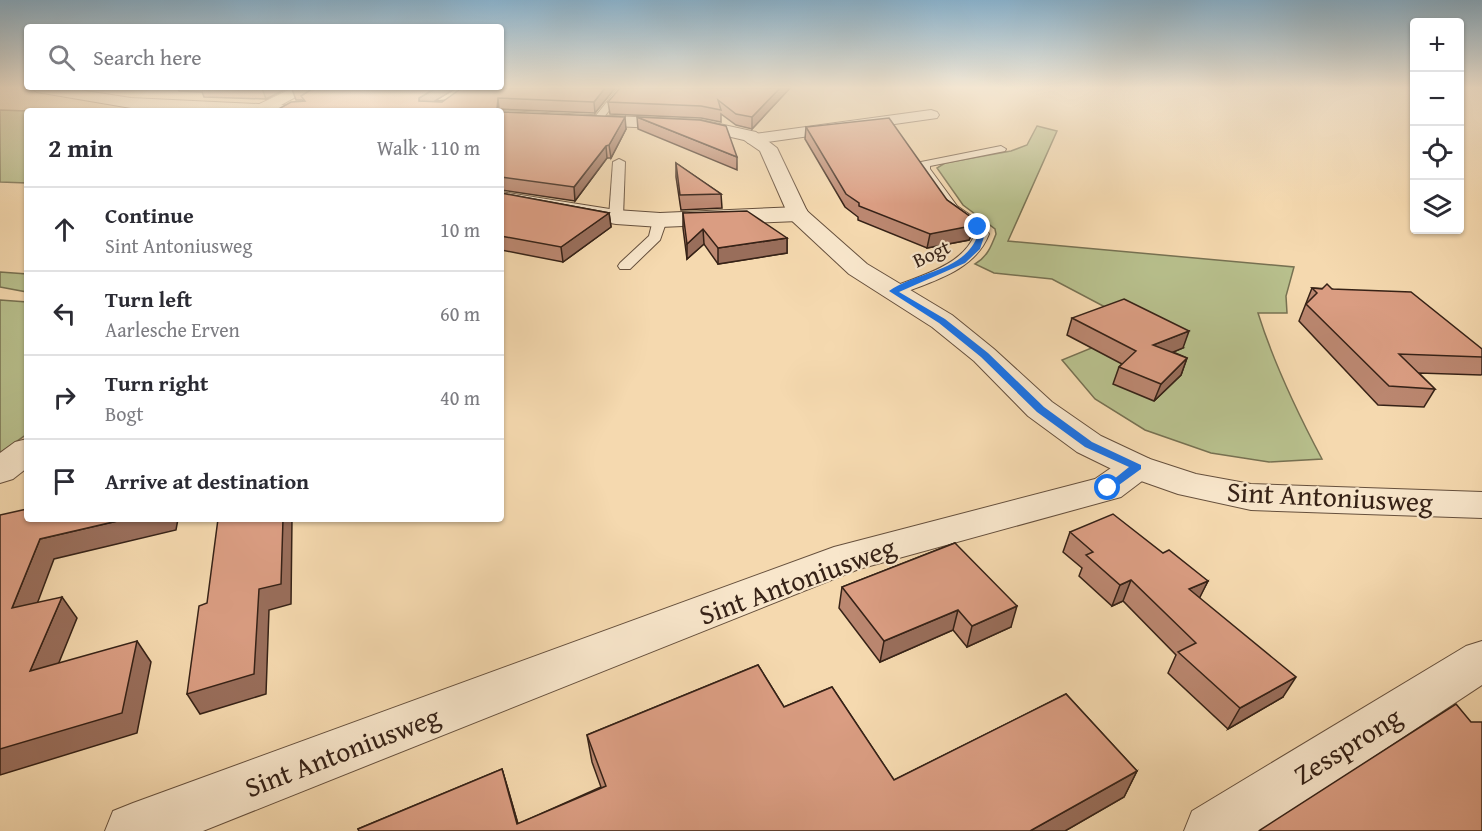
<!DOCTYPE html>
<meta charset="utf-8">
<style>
body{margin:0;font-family:"Gentium Book Plus",serif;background:#f7f7f7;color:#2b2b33}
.controls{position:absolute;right:18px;top:18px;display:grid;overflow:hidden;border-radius:6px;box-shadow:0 2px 4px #0004}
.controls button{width:54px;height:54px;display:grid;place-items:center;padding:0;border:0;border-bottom:2px solid #e1e1e2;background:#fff;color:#2b2b33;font:30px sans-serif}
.stop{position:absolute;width:18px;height:18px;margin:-14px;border:4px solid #1a73e8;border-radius:50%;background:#fff}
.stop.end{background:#1a73e8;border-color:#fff;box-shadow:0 2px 6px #0008}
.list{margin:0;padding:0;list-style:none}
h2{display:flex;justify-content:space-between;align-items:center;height:78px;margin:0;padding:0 24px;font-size:26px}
h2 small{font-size:20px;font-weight:400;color:#7c7c81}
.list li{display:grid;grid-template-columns:39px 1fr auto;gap:18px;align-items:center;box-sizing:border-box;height:84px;padding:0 24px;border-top:2px solid #e1e1e2}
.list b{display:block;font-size:22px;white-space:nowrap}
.list p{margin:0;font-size:20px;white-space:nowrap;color:#7c7c81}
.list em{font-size:20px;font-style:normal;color:#7c7c81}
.icon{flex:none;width:33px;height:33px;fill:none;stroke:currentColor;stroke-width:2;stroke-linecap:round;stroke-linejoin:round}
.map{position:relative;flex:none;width:1482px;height:831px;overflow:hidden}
.search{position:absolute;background:#fff;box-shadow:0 2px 4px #0004;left:24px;top:24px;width:480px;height:66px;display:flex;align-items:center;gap:15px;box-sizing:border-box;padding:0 21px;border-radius:6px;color:#7c7c81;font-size:22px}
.panel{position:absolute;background:#fff;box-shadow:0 2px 4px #0004;left:24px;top:108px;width:480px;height:414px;border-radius:6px}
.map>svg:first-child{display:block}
.green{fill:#b8c08d;stroke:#777152;stroke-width:1.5}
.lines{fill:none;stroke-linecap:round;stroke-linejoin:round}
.service-casing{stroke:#66503d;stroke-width:2}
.minor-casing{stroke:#66503d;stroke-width:2}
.tertiary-casing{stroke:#66503d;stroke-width:2}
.service{fill:#f8e6cb;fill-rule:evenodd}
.minor{fill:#f8e6cb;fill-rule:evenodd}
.tertiary{fill:#f8e6cb;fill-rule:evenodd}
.wall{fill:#bb8770;stroke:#362217;stroke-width:1.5}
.shaded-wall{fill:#996e5b;stroke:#362217;stroke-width:1.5}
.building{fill:#da9d82;stroke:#362217;stroke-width:1.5}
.route{fill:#1a73e8}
.labels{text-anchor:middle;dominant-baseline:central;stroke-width:4.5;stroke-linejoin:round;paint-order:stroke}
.far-street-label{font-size:20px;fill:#362217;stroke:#f8e6cb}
.near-street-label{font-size:28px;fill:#362217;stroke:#f8e6cb}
</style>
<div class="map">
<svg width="1482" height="831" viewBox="0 0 1482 831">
<rect width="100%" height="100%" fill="#f5d9af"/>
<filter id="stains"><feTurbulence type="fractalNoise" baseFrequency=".00333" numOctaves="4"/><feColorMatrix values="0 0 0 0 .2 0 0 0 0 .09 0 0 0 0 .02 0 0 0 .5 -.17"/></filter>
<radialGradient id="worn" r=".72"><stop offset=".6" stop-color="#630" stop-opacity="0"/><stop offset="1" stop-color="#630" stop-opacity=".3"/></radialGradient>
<!-- green -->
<g class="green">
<polygon points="0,110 27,111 27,183 0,182"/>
<path d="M1037,126L1057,131L1008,241L1294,267L1286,296L1287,313H1258C1274,364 1297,412 1322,459L1269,462L1211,453L1145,430L1095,399L1062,360L1143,327L1052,279L994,273L975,264C987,257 991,247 996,234L995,229L963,205L937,168L945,163L1011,151L1027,145Z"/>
<polygon points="0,272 27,274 27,292 0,287"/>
<polygon points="0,300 27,302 27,434 0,453"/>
</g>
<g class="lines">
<defs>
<g id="service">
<polygon points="618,88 627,88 600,122 594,122 594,118"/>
<path d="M1001,146L1006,149L1005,151L930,166V169L957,206L983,224L989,234C975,271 932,281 898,295H888L885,292L888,289C918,276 962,267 975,234L973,229L947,212L918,169L921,162Z"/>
<polygon points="619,159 625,162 623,217 616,221 609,217 613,162"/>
<polygon points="660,216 667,220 660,240 630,269 620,269 618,266 620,263 649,236 653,220"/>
</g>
<g id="minor">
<polygon points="293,88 312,88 270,111 251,110 253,107"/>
<polygon points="931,110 937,112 939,115 937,118 754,144 748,143 745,139 748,135 754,134"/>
<polygon points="501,192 616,210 660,213 798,207 806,209 809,214 806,219 798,221 660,227 616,224 501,204"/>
<polygon points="27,439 27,468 13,479 0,483 0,453 15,442"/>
<polygon points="1137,456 1150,459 1155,467 1150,475 1121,497 859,569 203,831 105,831 113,811 133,803 834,547 1095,479 1124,459"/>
<polygon points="1482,641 1482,685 1261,831 1184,831 1192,811 1466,646"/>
</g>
<g id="tertiary">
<polygon points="30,88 66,88 131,98 299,106 307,111 199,111 131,108 37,92"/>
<polygon points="501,111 701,120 756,132 777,148 807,211 867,264 952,315 994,349 1052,402 1101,436 1150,459 1196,474 1251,484 1482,492 1482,518 1251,510 1178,494 1124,475 1077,452 1028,416 974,361 932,327 849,274 790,219 760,151 744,140 701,130 501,121"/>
</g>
</defs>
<!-- service casing -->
<use href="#service" class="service-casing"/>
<!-- minor casing -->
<use href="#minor" class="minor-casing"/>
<!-- tertiary casing -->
<use href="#tertiary" class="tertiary-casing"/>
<!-- service -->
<use href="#service" class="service"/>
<!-- minor -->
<use href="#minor" class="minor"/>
<!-- tertiary -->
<use href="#tertiary" class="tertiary"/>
</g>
<!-- wall -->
<g class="wall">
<polygon points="178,88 288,88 266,99 204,97 202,92 179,91"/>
<polygon points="456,88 434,101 615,88 595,113 303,101 302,100 296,100 292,89"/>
<polygon points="790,88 752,129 736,125 721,114 721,122 701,118 610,114 608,102"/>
<polygon points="501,112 626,129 611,158 607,158 575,201 501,190"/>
<polygon points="637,117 737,157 737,170 638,129"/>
<polygon points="806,127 947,200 975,220 972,234 969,240 927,248 858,220 858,217 845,207 805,139"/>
<polygon points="676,163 721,194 722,208 681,210 676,177"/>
<polygon points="501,193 609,213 611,227 563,262 501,250"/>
<polygon points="683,213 787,238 787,253 718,264 704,244 687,259 683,228"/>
<polygon points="1312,288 1332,289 1482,349 1482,374 1481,375 1419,373 1435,389 1424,407 1378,405 1299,321"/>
<polygon points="1072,318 1183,348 1173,352 1187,358 1181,375 1154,401 1113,384 1119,367 1122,364 1067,335"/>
<polygon points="1070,532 1163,553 1208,581 1199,598 1283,697 1228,729 1168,673 1176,655 1123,601 1112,606 1079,576 1082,568 1063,552"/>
<polygon points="955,543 1011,627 967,647 953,630 880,662 839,608 842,587"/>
<polygon points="758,665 784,707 832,687 894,780 1066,694 1137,771 1124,797 1065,831 359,831 358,829 502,769 518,824 601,787 592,762 587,735"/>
</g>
<!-- shaded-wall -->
<g class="shaded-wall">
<polygon points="262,88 288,88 266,99"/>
<polygon points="436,88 456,88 422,109 419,101 419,98"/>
<polygon points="605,88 615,88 595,113 594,102"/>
<polygon points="780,88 790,88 752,129 752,117"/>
<polygon points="498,98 499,109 499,111 497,111"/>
<polygon points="625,117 626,129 611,158 609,145"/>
<polygon points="606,146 607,158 575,201 574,187"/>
<polygon points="609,213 611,227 563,262 561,247"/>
<polygon points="975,220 972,234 969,240 927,248 930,234"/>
<polygon points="703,229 704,244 687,259 687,244"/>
<polygon points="787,238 787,253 718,264 718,248"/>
<polygon points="1189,331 1183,348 1147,363 1153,345"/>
<polygon points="1187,358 1181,375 1154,401 1161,384"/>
<polygon points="126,519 178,519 176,530 54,559 28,628 12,608 40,539"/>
<polygon points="283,519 292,519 291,604 269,610 266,694 200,714 187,694"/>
<polygon points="1131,580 1123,601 1112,606 1120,585"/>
<polygon points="1208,581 1198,601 1189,589"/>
<polygon points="62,597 77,618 47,692 30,671"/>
<polygon points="1017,606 1011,627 967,647 972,626"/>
<polygon points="958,610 953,630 880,662 884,641"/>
<polygon points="137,641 151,662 137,733 0,775 0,749"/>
<polygon points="1296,677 1283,697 1228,729 1240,708"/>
<polygon points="502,769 510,796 520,831 519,831"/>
<polygon points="1137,771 1124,797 1065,831 1030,831"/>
</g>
<!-- building -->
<g class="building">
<polygon points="293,88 436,88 419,98 419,101 442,102 462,88 605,88 594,102 498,98 497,109 498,111 275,111 291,102 305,101 301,96 312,89 292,89"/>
<polygon points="620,88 780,88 752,117 736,114 718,100 721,110 701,106 608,102"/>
<polygon points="501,112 625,117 609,145 606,146 574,187 501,177"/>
<polygon points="637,117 700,120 726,126 737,157"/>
<polygon points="889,118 947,200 975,220 971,226 930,234 859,206 859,203 846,194 806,127"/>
<polygon points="676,163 721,194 680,195"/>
<polygon points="501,193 609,213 561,247 501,236"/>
<polygon points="747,211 787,238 718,248 703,229 687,244 683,213"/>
<polygon points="1327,284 1332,289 1411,292 1482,349 1482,357 1399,354 1435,389 1389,386 1306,304 1317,293 1312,288 1322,289"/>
<polygon points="1124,299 1189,331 1153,345 1187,358 1161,384 1119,367 1136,351 1072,318"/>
<polygon points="27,509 27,519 126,519 40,539 12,608 62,597 30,671 137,641 122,713 0,749 0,515"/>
<polygon points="1113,514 1163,553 1169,550 1208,581 1189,589 1296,677 1240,708 1178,652 1196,643 1131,580 1120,585 1086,555 1093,552 1070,532"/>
<polygon points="218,519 283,519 281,584 259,589 254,674 187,694 199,606 207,603"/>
<polygon points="955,543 1017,606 972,626 958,610 884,641 842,587"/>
<polygon points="758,665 784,707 832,687 894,780 1066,694 1137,771 1030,831 359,831 358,829 502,769 517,824 606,786 587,735"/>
<polygon points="1456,704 1471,722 1482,722 1482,831 1259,831 1260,830"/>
</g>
<!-- sky -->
<linearGradient id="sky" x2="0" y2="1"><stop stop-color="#8ab6d3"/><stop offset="0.43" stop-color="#faeedb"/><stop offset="1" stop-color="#faeedb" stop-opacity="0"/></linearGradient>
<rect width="1482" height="204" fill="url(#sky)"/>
<!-- route -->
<path class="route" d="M978,225L985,234L980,249L965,263L899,292L945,319L988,353L1044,407L1092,442L1141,465V469L1112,490L1108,491L1103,488L1129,467L1085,447L1037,412L981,357L939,323L889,291C917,271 966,272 978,234L974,227Z"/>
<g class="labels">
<!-- far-street labels -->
<g class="far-street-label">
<text transform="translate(931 253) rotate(-25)">Bogt</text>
</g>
<!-- near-street labels -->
<g class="near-street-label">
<text transform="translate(1330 496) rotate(3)">Sint Antoniusweg</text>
<text transform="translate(797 580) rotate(-20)">Sint Antoniusweg</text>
<text transform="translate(1347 745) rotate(-32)">Zessprong</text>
<text transform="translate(342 751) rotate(-21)">Sint Antoniusweg</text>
</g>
</g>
<rect width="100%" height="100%" filter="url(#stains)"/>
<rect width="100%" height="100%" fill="url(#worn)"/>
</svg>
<div class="controls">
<button>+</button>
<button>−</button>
<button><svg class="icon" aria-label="locate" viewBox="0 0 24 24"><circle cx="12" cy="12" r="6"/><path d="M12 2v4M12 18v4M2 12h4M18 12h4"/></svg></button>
<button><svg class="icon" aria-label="layers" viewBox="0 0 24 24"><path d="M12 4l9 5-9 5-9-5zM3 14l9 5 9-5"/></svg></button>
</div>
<div class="stop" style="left:1108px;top:488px"></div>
<div class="stop end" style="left:978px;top:227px"></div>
<div class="search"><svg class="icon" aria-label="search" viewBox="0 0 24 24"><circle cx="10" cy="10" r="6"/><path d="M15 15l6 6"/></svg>Search here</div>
<section class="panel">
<h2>2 min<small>Walk · 110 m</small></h2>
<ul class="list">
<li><svg class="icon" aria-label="ahead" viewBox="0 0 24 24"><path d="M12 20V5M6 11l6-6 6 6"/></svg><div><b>Continue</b><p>Sint Antoniusweg</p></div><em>10 m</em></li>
<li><svg class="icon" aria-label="left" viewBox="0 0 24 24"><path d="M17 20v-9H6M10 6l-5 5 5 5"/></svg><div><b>Turn left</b><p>Aarlesche Erven</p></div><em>60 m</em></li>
<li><svg class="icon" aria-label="right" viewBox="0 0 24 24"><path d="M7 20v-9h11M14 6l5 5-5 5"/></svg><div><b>Turn right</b><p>Bogt</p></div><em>40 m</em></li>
<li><svg class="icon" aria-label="arrive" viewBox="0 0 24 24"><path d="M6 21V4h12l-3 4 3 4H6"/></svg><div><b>Arrive at destination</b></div></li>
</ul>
</section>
</div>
